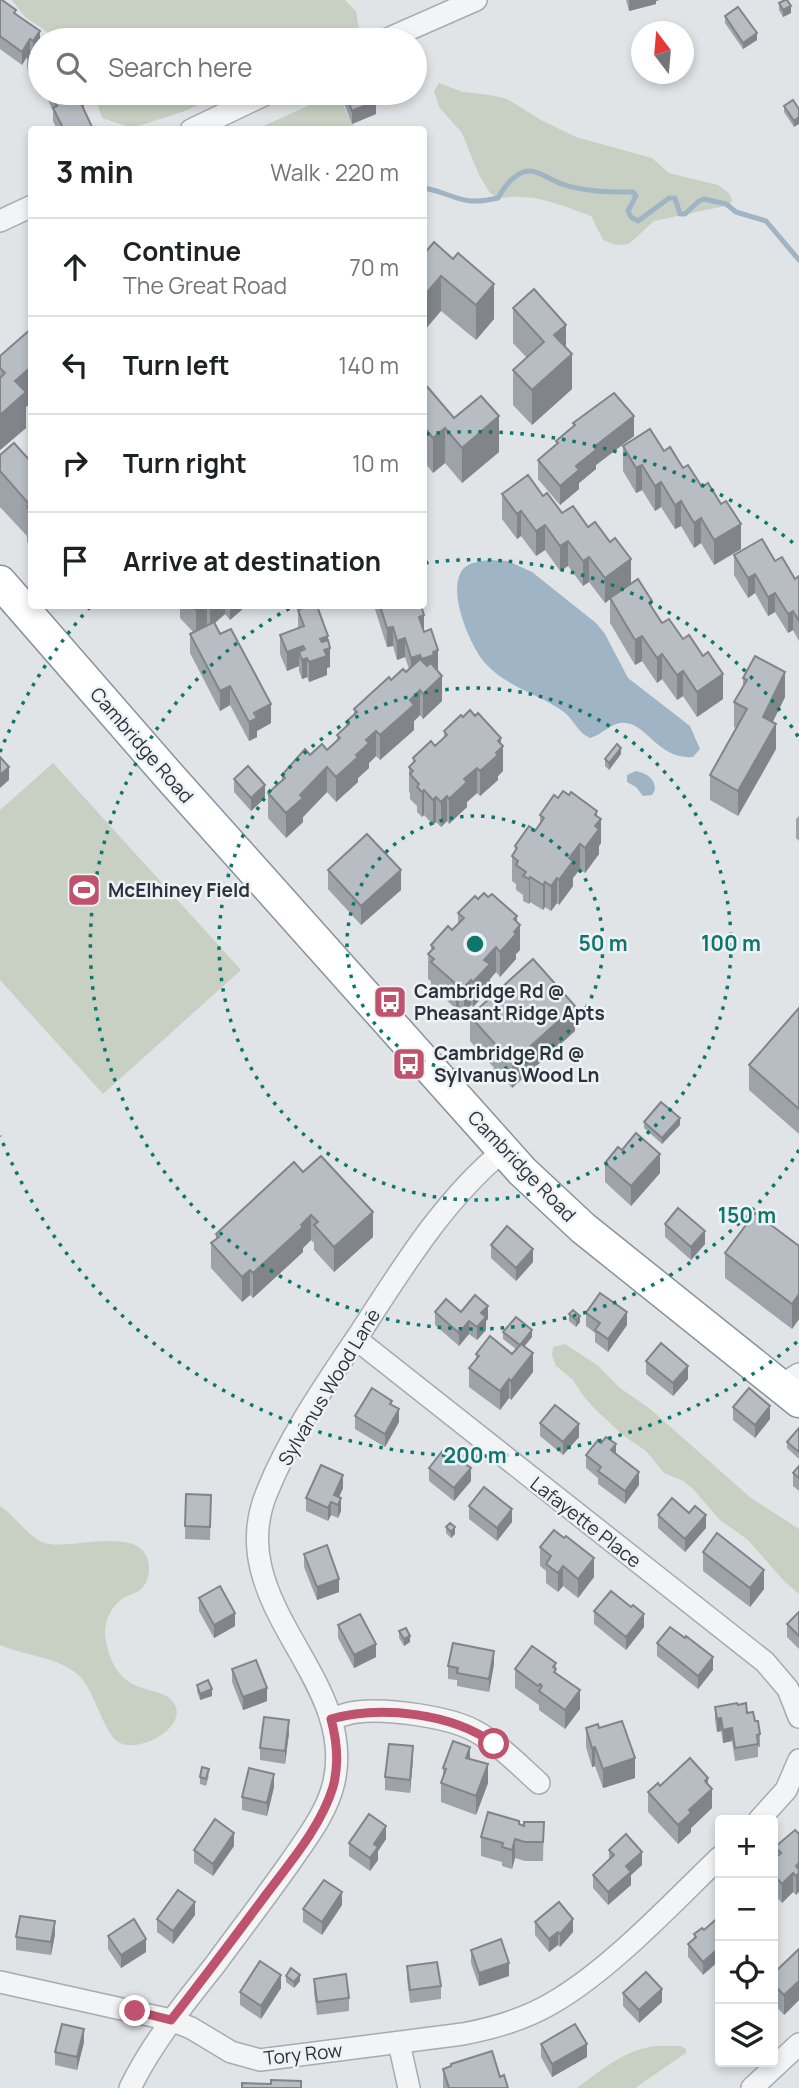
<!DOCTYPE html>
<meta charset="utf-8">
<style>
body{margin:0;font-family:Manrope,sans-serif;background:#f2f2f2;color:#202124}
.controls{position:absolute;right:21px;bottom:21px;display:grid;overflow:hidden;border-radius:7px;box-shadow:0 4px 10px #0003}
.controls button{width:63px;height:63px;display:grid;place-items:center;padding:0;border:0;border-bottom:2px solid #e0e0e0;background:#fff;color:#202124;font:35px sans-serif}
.compass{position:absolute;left:631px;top:21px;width:63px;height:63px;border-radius:50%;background:#fff;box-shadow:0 4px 10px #0003;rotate:344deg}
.stop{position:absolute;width:21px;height:21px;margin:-16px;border:5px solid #bf526c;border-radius:50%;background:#fff}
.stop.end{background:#bf526c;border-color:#fff;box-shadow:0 2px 7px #0008}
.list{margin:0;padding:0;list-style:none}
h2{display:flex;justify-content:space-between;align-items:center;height:91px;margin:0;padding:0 28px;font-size:30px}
h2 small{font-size:23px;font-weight:400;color:#757577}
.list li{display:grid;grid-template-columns:46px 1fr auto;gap:21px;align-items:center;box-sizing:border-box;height:98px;padding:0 28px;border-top:2px solid #e0e0e0}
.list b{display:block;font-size:26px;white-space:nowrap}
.list p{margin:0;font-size:23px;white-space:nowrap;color:#757577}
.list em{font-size:23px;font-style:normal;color:#757577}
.icon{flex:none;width:38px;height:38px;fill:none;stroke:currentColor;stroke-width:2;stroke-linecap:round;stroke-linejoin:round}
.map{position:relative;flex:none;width:799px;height:2088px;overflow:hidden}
.search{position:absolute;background:#fff;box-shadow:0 4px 10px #0003;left:28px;top:28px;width:399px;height:77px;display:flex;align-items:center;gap:18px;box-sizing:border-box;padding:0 24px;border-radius:38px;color:#757577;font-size:26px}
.panel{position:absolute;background:#fff;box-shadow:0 4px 10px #0003;left:28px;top:126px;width:399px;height:483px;border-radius:7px}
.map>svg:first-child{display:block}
.green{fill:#c7d0c2}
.water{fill:#9fb4c4}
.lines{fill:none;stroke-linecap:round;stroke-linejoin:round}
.stream{stroke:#9fb4c4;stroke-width:5}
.minor-casing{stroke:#a6abb1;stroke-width:24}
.highway-casing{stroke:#89929c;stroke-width:35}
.minor{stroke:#f2f4f6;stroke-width:21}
.highway{stroke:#fff;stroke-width:32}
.wall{fill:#9ea3a9}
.shaded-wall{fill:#818489}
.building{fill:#b8bdc4;stroke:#818489;stroke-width:2}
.route{stroke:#bf526c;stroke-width:9}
.ring{fill:none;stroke:#0f766e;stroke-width:3.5;stroke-dasharray:3.5 7}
.labels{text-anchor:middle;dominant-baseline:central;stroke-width:5;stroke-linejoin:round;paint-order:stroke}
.street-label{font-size:19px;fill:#2a333d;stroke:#eff2f5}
.poi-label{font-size:19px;font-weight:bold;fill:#2a333d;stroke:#eff2f5;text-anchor:start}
.centre{fill:#0f766e;stroke:#eff2f5;stroke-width:3.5}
.ring-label{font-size:21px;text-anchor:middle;font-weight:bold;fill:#0f766e;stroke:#eff2f5;stroke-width:5;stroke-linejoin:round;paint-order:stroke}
</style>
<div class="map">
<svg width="799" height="2088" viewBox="0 0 799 2088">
<rect width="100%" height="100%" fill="#e0e4e7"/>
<!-- green -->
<g class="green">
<polygon points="12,0 345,0 356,11 359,29 328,40 59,40 25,17"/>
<path d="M439,83L463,92L490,95L507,99L541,120L576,137L652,158L669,173L718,185L729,193L732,200L730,205L654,221L629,244L616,245L603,240L591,216C558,204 534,193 498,198L490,193L479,175L462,133L439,107L434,91Z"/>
<polygon points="94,93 224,93 185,111 132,128 102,118"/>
<polygon points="337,93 355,129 254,130"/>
<polygon points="53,763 241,970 103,1094 0,980 0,810"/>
<polygon points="565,1344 597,1365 620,1388 649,1408 751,1498 799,1529 799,1594 785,1582 748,1540 720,1520 693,1489 683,1481 664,1473 646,1451 624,1436 596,1410 584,1397 573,1380 556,1366 552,1355 553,1347"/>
<path d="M0,1506C17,1517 30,1541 49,1544C73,1548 133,1529 146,1555C151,1565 150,1581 141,1589C136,1594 127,1595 122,1599C107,1610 102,1629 107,1646C110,1659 115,1670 124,1678C138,1691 157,1689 168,1697C198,1721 143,1754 120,1743C102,1734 95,1686 75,1672C54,1657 24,1655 0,1645Z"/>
<path d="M656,2046H681L686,2049V2053L635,2088H577C601,2070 626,2049 656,2046Z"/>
</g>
<!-- water -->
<g class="water">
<path d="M490,560L508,561L532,572L596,623L605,634L628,678L690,726L700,749L693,757C656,760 646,719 620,723C609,725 601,735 590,738C578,733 574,720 564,712C539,694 506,687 485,663C470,646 445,588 464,568C471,562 481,561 490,560Z"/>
<path d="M636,771C646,773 655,778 655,790L652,795L643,796L636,787L627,782V775Z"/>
</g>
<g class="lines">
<!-- stream -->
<path class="stream" d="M424,188C456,194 460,207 498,198C504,187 516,170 531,171C541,172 552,181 562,184C585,192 609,192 633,192L636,196L628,211L631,217L638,221L669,198H675L680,214H685L699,201L704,199L726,204L736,212L766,221L799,260"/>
<defs>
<g id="minor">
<polyline points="385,40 476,0"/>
<polyline points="191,130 268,93"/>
<polyline points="0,221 32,206"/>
<polyline points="356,1339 765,1662 788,1689 799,1717"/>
<polyline points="780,1386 799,1374"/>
<path d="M331,1719C340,1716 348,1713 357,1712C387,1708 450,1717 475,1731C499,1744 519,1765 539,1783"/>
<polyline points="759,1820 786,1790 799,1760"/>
<path d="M0,1982L171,2020L191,2028L231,2052L260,2060L463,2034C495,2028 526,2019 554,2002C612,1968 671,1904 720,1857"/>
<polyline points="399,2043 409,2088"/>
<path d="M130,2088C152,2043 183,2005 214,1966C239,1932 265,1898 289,1864C306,1839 327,1813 334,1782C352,1702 278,1641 261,1568C255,1543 257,1516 267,1492C289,1437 325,1385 358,1336C401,1270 443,1200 504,1150"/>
<polyline points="752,2088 799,2044"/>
</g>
<polyline id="highway" points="0,582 169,776 522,1171 583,1228 799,1401"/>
</defs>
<!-- minor casing -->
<use href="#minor" class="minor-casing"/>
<!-- highway casing -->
<use href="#highway" class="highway-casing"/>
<!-- minor -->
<use href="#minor" class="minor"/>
<!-- highway -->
<use href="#highway" class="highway"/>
</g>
<!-- wall -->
<g class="wall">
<polygon points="0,0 16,15 40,44 35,51 40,49 40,93 83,93 84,107 83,108 92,130 57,130 53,121 53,111 45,93 40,95 27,68 27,56 22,65 0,49"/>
<polygon points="626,0 659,0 656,1 656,4 629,11"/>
<polygon points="779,3 791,13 783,17 779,10"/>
<polygon points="725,16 757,40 743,49 725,23"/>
<polygon points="345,93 376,114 352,124 345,106"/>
<polygon points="784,106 799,109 794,127 784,112"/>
<polygon points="434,242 494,319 476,340 441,311"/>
<polygon points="513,308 566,348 572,389 532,425 513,405 513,370 527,358 513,343"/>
<polygon points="0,356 26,407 26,428 0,450"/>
<polygon points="424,383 454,418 499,452 462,483 445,463 433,473 424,462"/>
<polygon points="573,423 634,436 596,465 596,469 579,483 579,489 560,505 538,479 538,460 556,445 556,441 573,427"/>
<polygon points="623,446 664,451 683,468 741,549 714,565 701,543 694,548 681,526 675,529 661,507 655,511 642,490 636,493 623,471"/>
<polygon points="0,455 32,463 32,547 27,542 27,536 0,507"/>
<polygon points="502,494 543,496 562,513 631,584 652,608 662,623 723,699 697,717 683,696 677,700 662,679 657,683 642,661 635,665 610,623 610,599 605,603 589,582 583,586 568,566 560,571 545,550 536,556 521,536 517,539 502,519"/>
<polygon points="734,555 775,561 795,579 799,576 799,641 793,630 788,633 775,612 768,616 755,593 748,598 734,575"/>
<polygon points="180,606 246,606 230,620 225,614 215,623 271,723 257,731 257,737 249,741 230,705 220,711 190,653 190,634 193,632 180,618"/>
<polygon points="374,606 421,606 424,631 438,669 437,670 442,701 423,719 420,715 414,721 414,730 380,760 376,756 369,763 369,768 358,778 358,782 336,802 327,792 303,817 303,822 286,838 268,818 268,793 282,781 282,775 310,755 327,750 337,740 337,735 346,727 346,722 354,714 354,709 391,680 406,672 409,669 405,657 397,660 393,646 387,647"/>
<polygon points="298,610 328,642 330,667 327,668 327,675 309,682 307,677 302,679 299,671 299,666 287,671 280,654 280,635 298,628"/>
<polygon points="743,678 785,697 772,722 776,749 738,816 710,800 710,775 736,728 734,727 734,702 743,687"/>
<polygon points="444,731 501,744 503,771 498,776 498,780 480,796 477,793 467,802 467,807 449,824 447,821 441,827 436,822 433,825 424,815 422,817 417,812 417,806 410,799 410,793 409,792 409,767 413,763 413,758 435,746 444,738"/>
<polygon points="621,754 609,770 605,766 605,759"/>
<polygon points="234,779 265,798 251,811 234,792"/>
<polygon points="558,798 597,816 601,843 599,846 599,854 585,873 580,869 573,878 573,886 559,905 557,903 551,911 545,907 543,910 530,902 529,904 523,901 523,895 516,890 516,884 512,881 512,856 515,851 515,846 535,831 540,824 540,815"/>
<polygon points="799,816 799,841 796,838 796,819"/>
<polygon points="328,870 401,890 361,925 328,889"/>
<polygon points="478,899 517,922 520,950 516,954 516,959 500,977 496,972 490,979 490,989 473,1007 471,1005 464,1012 459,1007 456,1009 431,986 431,981 428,979 428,954 431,951 431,945 452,930 458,924 458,913"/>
<polygon points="799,1008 799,1134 749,1090 749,1065"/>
<polygon points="470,1016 575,1031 512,1088 470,1041"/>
<polygon points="644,1122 680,1125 662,1144 644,1128"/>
<polygon points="605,1163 660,1173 631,1206 605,1182"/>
<polygon points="303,1172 373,1237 334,1272 314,1250 314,1243 311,1240 303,1248 303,1252 253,1298 250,1295 242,1302 211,1268 211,1243 216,1239 216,1234"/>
<polygon points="665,1224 705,1244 691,1260 665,1237"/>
<polygon points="491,1245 533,1262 516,1281 491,1258"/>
<polygon points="799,1246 799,1319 792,1329 725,1278 725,1253"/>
<polygon points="435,1312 461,1312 488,1319 486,1321 486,1330 477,1340 469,1334 459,1346 435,1325"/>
<polygon points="586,1313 627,1325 608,1352 595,1342 595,1333 586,1326"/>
<polygon points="569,1314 580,1322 576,1327 569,1321"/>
<polygon points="503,1332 532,1337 524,1346 533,1372 511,1400 509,1398 500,1410 469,1387 469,1368 476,1359 476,1354 512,1354 516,1349 503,1339"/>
<polygon points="646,1361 688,1379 673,1396 646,1374"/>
<polygon points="392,1405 399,1422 385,1447 355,1429 355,1416"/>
<polygon points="733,1407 770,1419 755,1438 733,1420"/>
<polygon points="540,1423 579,1437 563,1455 540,1436"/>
<polygon points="799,1428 799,1459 787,1448 787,1442"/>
<polygon points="616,1454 639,1485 625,1504 598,1484 598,1478 586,1468 586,1455"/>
<polygon points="799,1466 799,1491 793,1486 793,1473"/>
<polygon points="429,1468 471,1481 454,1501 429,1481"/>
<polygon points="343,1488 339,1497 341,1511 338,1518 331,1515 328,1521 306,1511 306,1498"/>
<polygon points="186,1494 211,1495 210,1540 185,1539"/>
<polygon points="469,1506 512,1522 497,1541 469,1519"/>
<polygon points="689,1513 706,1528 685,1552 658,1528 658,1515"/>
<polygon points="446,1527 455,1534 451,1538 446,1533"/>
<polygon points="540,1547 594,1577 578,1598 563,1586 558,1592 546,1583 546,1571 540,1566"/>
<polygon points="703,1552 764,1589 750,1607 703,1571"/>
<polygon points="304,1554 339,1592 317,1600 304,1567"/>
<polygon points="199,1598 235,1626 214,1638 199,1611"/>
<polygon points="594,1611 644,1627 626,1650 594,1624"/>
<polygon points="799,1612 799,1649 787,1637 787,1624"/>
<polygon points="338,1625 376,1657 354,1668 338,1638"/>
<polygon points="399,1631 410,1642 404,1646 399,1638"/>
<polygon points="657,1643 713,1670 698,1689 657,1656"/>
<polygon points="556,1663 556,1673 580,1709 565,1729 539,1710 539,1705 515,1688 515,1669"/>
<polygon points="494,1664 489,1692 457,1686 457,1680 448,1679 448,1666"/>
<polygon points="232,1669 267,1701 243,1710 232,1682"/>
<polygon points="197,1685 212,1696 200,1700 197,1691"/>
<polygon points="738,1705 747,1713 755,1721 760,1734 760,1747 758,1747 758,1757 735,1761 732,1741 723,1743 721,1731 717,1732 715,1720 715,1707"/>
<polygon points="586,1728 599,1728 635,1778 603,1788 595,1766 592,1767 586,1747"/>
<polygon points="289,1733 285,1764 260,1760 260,1748"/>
<polygon points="413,1759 410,1793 385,1790 385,1777"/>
<polygon points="443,1768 488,1783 476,1815 441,1802 441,1783 443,1778"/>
<polygon points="209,1775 206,1786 200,1784 200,1777"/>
<polygon points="708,1784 712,1808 691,1828 691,1832 678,1844 648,1812 648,1792 660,1786"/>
<polygon points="274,1787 267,1816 242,1810 242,1797"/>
<polygon points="544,1822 543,1861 525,1861 515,1858 512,1869 502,1866 502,1862 481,1856 481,1837 519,1824 524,1826"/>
<polygon points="799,1834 796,1895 793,1892 782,1903 773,1893 773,1860 775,1858 775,1847"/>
<polygon points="386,1839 378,1851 378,1860 370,1871 349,1856 349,1843"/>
<polygon points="234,1846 213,1876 194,1863 194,1850"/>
<polygon points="609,1850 642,1865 631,1875 631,1885 608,1905 593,1888 593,1875 609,1860"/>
<polygon points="342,1905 322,1935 303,1922 303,1909"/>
<polygon points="195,1915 173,1944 157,1932 157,1919"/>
<polygon points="535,1922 573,1932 560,1947 558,1945 549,1952 535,1935"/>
<polygon points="704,1930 703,1975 688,1957 688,1944 694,1938 694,1934"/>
<polygon points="55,1934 51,1955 16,1950 16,1937"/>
<polygon points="108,1936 146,1952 121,1968 108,1949"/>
<polygon points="799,1949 799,2000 784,2015 773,2003 773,1974"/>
<polygon points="471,1950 509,1976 479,1986 471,1963"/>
<polygon points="407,1966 441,1986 441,1999 410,2003 407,1979"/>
<polygon points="286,1976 300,1981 294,1988 286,1982"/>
<polygon points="314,1979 349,1998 349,2011 317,2015 314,1992"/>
<polygon points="281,1988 261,2019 240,2005 240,1992"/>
<polygon points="623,1993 662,2002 639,2023 623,2006"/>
<polygon points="720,2031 720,2049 718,2047 718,2034"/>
<polygon points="84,2042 77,2070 55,2065 55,2052"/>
<polygon points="541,2044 587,2057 552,2077 541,2057"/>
<polygon points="451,2064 500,2077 508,2088 443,2088 443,2069 451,2066"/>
</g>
<!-- shaded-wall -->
<g class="shaded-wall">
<polygon points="629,0 659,0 656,1 656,4 629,11"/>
<polygon points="791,6 791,13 783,17 783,10"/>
<polygon points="40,31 40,44 33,54 33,41"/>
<polygon points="757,33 757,40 743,49 743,43"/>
<polygon points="30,39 30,52 22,65 22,52"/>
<polygon points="84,94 84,107 78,110 78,97"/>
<polygon points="376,101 376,114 352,124 352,111"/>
<polygon points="799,117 799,124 794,127 794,121"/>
<polygon points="441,276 441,311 424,331 424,296"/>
<polygon points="494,284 494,319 476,340 476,305"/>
<polygon points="566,325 566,359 572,354 572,389 532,425 532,390 554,335"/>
<polygon points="32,366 32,402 26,407 26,428 0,450 0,415 15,381"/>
<polygon points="499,416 499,452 462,483 462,448"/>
<polygon points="634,416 634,436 596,465 596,469 579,483 579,489 560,505 560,486 576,466 594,447"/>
<polygon points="445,428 445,463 433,473 433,438"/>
<polygon points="642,465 642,490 636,493 636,468"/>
<polygon points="661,482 661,507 655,511 655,486"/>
<polygon points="681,501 681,526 675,529 675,505"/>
<polygon points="521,511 521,536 517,539 517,514"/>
<polygon points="427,516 427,535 424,538 424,519"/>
<polygon points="701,518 701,543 694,548 694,523"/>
<polygon points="741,524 741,549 714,565 714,540"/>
<polygon points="545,525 545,550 536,556 536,531"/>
<polygon points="427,536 427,555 424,559 424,539"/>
<polygon points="568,541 568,566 560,571 560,546"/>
<polygon points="589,557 589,582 583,586 583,561"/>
<polygon points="631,559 631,584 605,603 605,578"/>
<polygon points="755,574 755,593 748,598 748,578"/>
<polygon points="775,593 775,612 768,616 768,597"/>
<polygon points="201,606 207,606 207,624 196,635 196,610"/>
<polygon points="210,606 225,606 225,614 210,627"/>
<polygon points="230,606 246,606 230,620"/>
<polygon points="793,611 793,630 788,633 788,614"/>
<polygon points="424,615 424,635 419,617"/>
<polygon points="393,627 393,646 387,647 387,628"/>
<polygon points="328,636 328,649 330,648 330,667 327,668 327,675 309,682 309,662 320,639"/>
<polygon points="642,636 642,661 635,665 635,640"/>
<polygon points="405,638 405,657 397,660 397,641"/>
<polygon points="303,646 303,660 307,658 307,677 302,679 302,660 299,652 299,666 287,671 287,652"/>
<polygon points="438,650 438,669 422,678 422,659"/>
<polygon points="662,654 662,679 657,683 657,658"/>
<polygon points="420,655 420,674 411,677 411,658"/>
<polygon points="683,671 683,696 677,700 677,675"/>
<polygon points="785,672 785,697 763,742 763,717"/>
<polygon points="723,674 723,699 697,717 697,692"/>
<polygon points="442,676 442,701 423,719 423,694"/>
<polygon points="230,686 230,705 220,711 220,691"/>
<polygon points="420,690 420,715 414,721 414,730 380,760 380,735 410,700"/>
<polygon points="271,704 271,723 257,731 257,737 249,741 249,722 254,713"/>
<polygon points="776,724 776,749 738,816 738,791"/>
<polygon points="376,731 376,756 369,763 369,768 358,778 358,782 336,802 336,777 356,755 366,740"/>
<polygon points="501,738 501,748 503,746 503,771 498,776 498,780 480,796 480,771 498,741"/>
<polygon points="621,748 621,754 609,770 609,763"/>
<polygon points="9,767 9,780 0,788 0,775"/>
<polygon points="327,767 327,792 303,817 303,822 286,838 286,813 300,795"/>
<polygon points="477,768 477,793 467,802 467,807 449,824 449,799 464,779"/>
<polygon points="265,785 265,798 251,811 251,798"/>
<polygon points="424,790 424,815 422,817 422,792"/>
<polygon points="447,796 447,821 441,827 441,802"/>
<polygon points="436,797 436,822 433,825 433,800"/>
<polygon points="597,811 597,823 601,819 601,843 599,846 599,854 585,873 585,848 595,815"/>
<polygon points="580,844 580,869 573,878 573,886 559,905 559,880 569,858"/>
<polygon points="401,870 401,890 361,925 361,906"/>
<polygon points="530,877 530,902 529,904 529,879"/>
<polygon points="557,878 557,903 551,911 551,886"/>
<polygon points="545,882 545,907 543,910 543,885"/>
<polygon points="517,916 517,929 520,925 520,950 516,954 516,959 500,977 500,952 514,919"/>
<polygon points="496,947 496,972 490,979 490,989 473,1007 473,982 484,960"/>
<polygon points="471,980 471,1005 464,1012 464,987"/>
<polygon points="459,982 459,1007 456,1009 456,984"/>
<polygon points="575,1006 575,1031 512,1088 512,1063"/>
<polygon points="680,1118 680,1125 662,1144 662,1138"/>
<polygon points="660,1154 660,1173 631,1206 631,1186"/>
<polygon points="373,1212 373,1237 334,1272 334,1247"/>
<polygon points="311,1215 311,1240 303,1248 303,1252 253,1298 253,1273"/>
<polygon points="705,1231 705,1244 691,1260 691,1247"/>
<polygon points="533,1249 533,1262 516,1281 516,1268"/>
<polygon points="250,1270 250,1295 242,1302 242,1277"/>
<polygon points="799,1294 799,1319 792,1329 792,1304"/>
<polygon points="488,1306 488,1319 486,1321 486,1330 477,1340 477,1327 481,1313"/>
<polygon points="627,1312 627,1325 608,1352 608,1339"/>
<polygon points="580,1316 580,1322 576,1327 576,1320"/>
<polygon points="469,1321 469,1334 459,1346 459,1333"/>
<polygon points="532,1330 532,1337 520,1352 520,1345"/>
<polygon points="533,1353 533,1372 511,1400 511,1381"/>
<polygon points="688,1366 688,1379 673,1396 673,1383"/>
<polygon points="509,1379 509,1398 500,1410 500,1391"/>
<polygon points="770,1406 770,1419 755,1438 755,1425"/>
<polygon points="399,1409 399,1422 385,1447 385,1434"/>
<polygon points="579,1424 579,1437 563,1455 563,1442"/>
<polygon points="616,1444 616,1457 611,1450"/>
<polygon points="471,1468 471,1481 454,1501 454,1488"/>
<polygon points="639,1472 639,1485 625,1504 625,1491"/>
<polygon points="343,1475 343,1488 336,1504 334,1495"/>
<polygon points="341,1498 341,1511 338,1518 338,1505"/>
<polygon points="331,1502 331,1515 328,1521 328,1508"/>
<polygon points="512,1509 512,1522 497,1541 497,1528"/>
<polygon points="706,1515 706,1528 685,1552 685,1539"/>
<polygon points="455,1527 455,1534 451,1538 451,1532"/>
<polygon points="594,1558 594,1577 578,1598 578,1579"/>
<polygon points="563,1566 563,1586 558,1592 558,1573"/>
<polygon points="764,1570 764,1589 750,1607 750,1588"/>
<polygon points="339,1579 339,1592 317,1600 317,1587"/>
<polygon points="235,1613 235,1626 214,1638 214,1625"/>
<polygon points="644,1614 644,1627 626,1650 626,1637"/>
<polygon points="410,1636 410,1642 404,1646 404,1639"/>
<polygon points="376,1644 376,1657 354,1668 354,1655"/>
<polygon points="494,1651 494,1664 489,1692 489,1679"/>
<polygon points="713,1657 713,1670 698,1689 698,1676"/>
<polygon points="267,1688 267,1701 243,1710 243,1697"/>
<polygon points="212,1689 212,1696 200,1700 200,1694"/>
<polygon points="580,1690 580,1709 565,1729 565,1710"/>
<polygon points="721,1718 721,1731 717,1732 717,1719"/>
<polygon points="289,1720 289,1733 285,1764 285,1751"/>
<polygon points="732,1728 732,1741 723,1743 723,1730"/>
<polygon points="413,1746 413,1759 410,1793 410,1780"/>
<polygon points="470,1747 470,1766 466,1758"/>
<polygon points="595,1747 595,1766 592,1767 592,1748"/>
<polygon points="635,1758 635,1778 603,1788 603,1769"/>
<polygon points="488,1764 488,1783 476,1815 476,1796"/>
<polygon points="274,1774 274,1787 267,1816 267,1803"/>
<polygon points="708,1778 708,1792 712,1789 712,1808 691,1828 691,1832 678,1844 678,1825 689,1810 705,1781"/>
<polygon points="386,1826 386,1839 378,1851 378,1860 370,1871 370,1858 374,1844"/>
<polygon points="234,1833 234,1846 213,1876 213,1864"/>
<polygon points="515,1839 515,1858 512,1869 512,1850"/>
<polygon points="642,1852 642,1865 631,1875 631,1885 608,1905 608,1892 626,1866"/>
<polygon points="799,1863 799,1892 796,1895 796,1866"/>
<polygon points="793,1873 793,1892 782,1903 782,1884"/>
<polygon points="342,1892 342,1905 322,1935 322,1922"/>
<polygon points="195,1902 195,1915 173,1944 173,1931"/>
<polygon points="573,1919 573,1932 560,1947 560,1934"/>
<polygon points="55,1921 55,1934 51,1955 51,1942"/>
<polygon points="558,1932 558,1945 549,1952 549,1939"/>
<polygon points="146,1939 146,1952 121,1968 121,1955"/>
<polygon points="720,1947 720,1960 703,1975 703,1962"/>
<polygon points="509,1963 509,1976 479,1986 479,1973"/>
<polygon points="281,1975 281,1988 261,2019 261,2006"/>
<polygon points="300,1975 300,1981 294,1988 294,1982"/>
<polygon points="799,1981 799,2000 784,2015 784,1995"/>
<polygon points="662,1989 662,2002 639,2023 639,2010"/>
<polygon points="84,2029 84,2042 77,2070 77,2057"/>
<polygon points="587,2044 587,2057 552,2077 552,2064"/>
</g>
<!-- building -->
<g class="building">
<polygon points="0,0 2,0 16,10 14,13 40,31 33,41 30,39 22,52 0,36"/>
<polygon points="785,0 787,0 791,6 783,10 779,3"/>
<polygon points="738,7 757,33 743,43 725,16"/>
<polygon points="40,49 40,82 27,55"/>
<polygon points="51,93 83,93 84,94 78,97 92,127 88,130 64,130 53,108 57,106"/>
<polygon points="345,93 372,93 376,101 352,111"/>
<polygon points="793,100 799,109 799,117 794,121 784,106"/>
<polygon points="434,242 453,259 458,253 494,284 476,305 441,276 424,296 424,254"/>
<polygon points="534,289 566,325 554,335 572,354 532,390 513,370 544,342 513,308"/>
<polygon points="32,328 32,366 15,381 26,392 0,415 0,378 5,373 0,368 0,356"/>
<polygon points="424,383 454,418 481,396 499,416 462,448 445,428 433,438 424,427"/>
<polygon points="614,393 634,416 594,447 596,450 576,466 579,470 560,486 538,460 558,443 556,441 575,425 573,423"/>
<polygon points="650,429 664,451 670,447 683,468 688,465 702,487 708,483 721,504 726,501 741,524 714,540 701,518 694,523 681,501 675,505 661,482 655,486 642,465 636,468 623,446"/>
<polygon points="14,443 32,463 32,512 27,507 29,504 0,471 0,455"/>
<polygon points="528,475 543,496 547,493 562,513 573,506 588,527 595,522 610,542 615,538 631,559 605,578 589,557 583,561 568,541 560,546 545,525 536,531 521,511 517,514 502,494"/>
<polygon points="762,539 775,561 782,557 795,579 799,576 799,621 793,611 788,614 775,593 768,597 755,574 748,578 734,555"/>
<polygon points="638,579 652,601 649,603 662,623 669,619 683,639 689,635 703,656 708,652 723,674 697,692 683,671 677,675 662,654 657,658 642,636 635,640 610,598"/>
<polygon points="191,606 201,606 196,610"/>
<polygon points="309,606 317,606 328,636 320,639 322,642 328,640 330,648 324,650 327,656 309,662 307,658 302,660 299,652 305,649 303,646 287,652 280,635 304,626 298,610"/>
<polygon points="380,606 421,606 424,615 419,617 424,632 431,629 438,650 433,652 434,655 422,659 420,655 411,658 405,638 397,641 393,627 387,628"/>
<polygon points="214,622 220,634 231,629 271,704 254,713 257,718 249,722 230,686 220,691 190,634"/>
<polygon points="755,656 785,672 763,717 776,724 738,791 710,775 747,709 734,702 747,680 743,678"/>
<polygon points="420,659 427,666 431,663 442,676 423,694 420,690 410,700 414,705 380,735 376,731 366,740 369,743 356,755 358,757 336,777 327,767 300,795 303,798 286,813 268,793 285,778 282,775 305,749 310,755 322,744 327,750 340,738 337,735 349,724 346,722 357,712 354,709 389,677 391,680 403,669 406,672"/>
<polygon points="470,710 475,716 478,713 501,738 498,741 503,746 496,753 498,755 480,771 477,768 464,779 467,782 449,799 447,796 441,802 436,797 433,800 424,790 422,792 417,787 419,784 410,774 413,771 409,767 415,761 413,758 431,741 435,746 447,735 444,731 461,715 463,717"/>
<polygon points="617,744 621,748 609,763 605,759"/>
<polygon points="0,757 9,767 0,775"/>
<polygon points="248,766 265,785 251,798 234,779"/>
<polygon points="563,791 569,795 571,792 597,811 595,815 601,819 595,826 599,829 585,848 580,844 569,858 573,861 559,880 557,878 551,886 545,882 543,885 530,877 529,879 523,876 526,872 516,865 518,861 512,856 517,848 515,846 529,826 535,831 544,818 540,815 554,795 558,798"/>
<polygon points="367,834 401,870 361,906 328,870"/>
<polygon points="484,893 488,897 492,894 517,916 514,919 520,925 514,932 516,934 500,952 496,947 484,960 490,964 473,982 471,980 464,987 459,982 456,984 431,962 434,959 428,954 434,948 431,945 448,926 452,930 464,918 458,913 475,896 478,899"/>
<polygon points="533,959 575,1006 512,1063 470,1016"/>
<polygon points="799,1008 799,1109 749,1065"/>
<polygon points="661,1102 680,1118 662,1138 644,1122"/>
<polygon points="636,1133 660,1154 631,1186 605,1163 618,1147 622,1150"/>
<polygon points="321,1156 373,1212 334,1247 314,1225 318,1222 311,1215 301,1225 303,1227 253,1273 250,1270 242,1277 211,1243 219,1237 216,1234 294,1162 303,1172"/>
<polygon points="678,1208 705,1231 691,1247 665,1224"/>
<polygon points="755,1213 799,1246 799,1294 792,1304 725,1253"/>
<polygon points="507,1226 533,1249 516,1268 491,1245"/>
<polygon points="600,1293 627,1312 608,1339 595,1330 600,1323 586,1313"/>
<polygon points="475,1295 488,1306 481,1313 486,1317 477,1327 469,1321 459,1333 435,1312 446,1299 461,1312"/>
<polygon points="573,1310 580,1316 576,1320 569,1314"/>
<polygon points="516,1317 532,1330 520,1345 503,1332"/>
<polygon points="490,1336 512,1354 521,1344 533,1353 511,1381 509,1379 500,1391 469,1368 479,1356 476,1354"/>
<polygon points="661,1343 688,1366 673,1383 646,1361"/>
<polygon points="372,1388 392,1401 390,1404 399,1409 385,1434 355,1416"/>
<polygon points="749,1388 770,1406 755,1425 733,1407"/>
<polygon points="555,1405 579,1424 563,1442 540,1423"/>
<polygon points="799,1428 799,1452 787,1442"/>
<polygon points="606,1437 616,1444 611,1450 639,1472 625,1491 598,1471 601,1467 586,1455 598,1440 601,1443"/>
<polygon points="444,1449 471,1468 454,1488 429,1468"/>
<polygon points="321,1465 343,1475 334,1495 341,1498 338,1505 331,1502 328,1508 306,1498"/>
<polygon points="799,1466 799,1478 793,1473"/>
<polygon points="484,1487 512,1509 497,1528 469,1506"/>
<polygon points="186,1494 211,1495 210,1527 185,1526"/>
<polygon points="672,1498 689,1513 695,1506 706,1515 685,1539 658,1515"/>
<polygon points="450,1523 455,1527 451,1532 446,1527"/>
<polygon points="554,1530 564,1538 566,1536 594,1558 578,1579 563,1566 558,1573 546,1564 551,1556 540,1547"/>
<polygon points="717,1533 764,1570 750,1588 703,1552"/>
<polygon points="327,1545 339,1579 317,1587 304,1554"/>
<polygon points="220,1586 235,1613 214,1625 199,1598"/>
<polygon points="611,1591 631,1607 633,1605 644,1614 626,1637 594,1611"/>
<polygon points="799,1612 799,1636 787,1624"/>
<polygon points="360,1614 376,1644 354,1655 338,1625"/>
<polygon points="670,1627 685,1638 686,1636 713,1657 698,1676 657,1643"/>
<polygon points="406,1628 410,1636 404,1639 399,1631"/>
<polygon points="453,1643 494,1651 489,1679 457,1673 458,1668 448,1666"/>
<polygon points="532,1646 556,1663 553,1667 556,1669 554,1672 580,1690 565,1710 539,1691 542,1686 540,1684 538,1686 515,1669"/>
<polygon points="256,1660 267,1688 243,1697 232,1669"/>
<polygon points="208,1680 212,1689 200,1694 197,1685"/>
<polygon points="737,1703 738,1705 746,1703 747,1713 753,1712 755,1721 758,1721 760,1734 757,1735 758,1744 735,1748 732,1728 723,1730 721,1718 717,1719 715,1707"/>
<polygon points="264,1717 289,1720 285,1751 260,1748"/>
<polygon points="622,1721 635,1758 603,1769 595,1747 592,1748 586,1728 598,1724 599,1728"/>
<polygon points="453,1741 470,1747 466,1758 488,1764 476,1796 441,1783 446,1769 443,1768"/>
<polygon points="389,1744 413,1746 410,1780 385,1777"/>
<polygon points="690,1758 708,1778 705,1781 712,1789 689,1810 691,1813 678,1825 648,1792 658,1783 660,1786"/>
<polygon points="202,1767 209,1769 206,1779 200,1777"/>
<polygon points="249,1768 274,1774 267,1803 242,1797"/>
<polygon points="488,1812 519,1821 519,1824 524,1826 524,1822 544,1822 543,1842 525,1842 515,1839 512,1850 502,1847 503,1843 481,1837"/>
<polygon points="369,1814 386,1826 374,1844 378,1847 370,1858 349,1843"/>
<polygon points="215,1819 234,1833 213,1864 194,1850"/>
<polygon points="795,1830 799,1834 799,1863 796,1866 799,1870 799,1873 796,1876 793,1873 782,1884 773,1874 773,1860 781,1853 775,1847"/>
<polygon points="626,1834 642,1852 626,1866 631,1872 608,1892 593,1875 614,1855 609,1850"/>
<polygon points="324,1880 342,1892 322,1922 303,1909"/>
<polygon points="178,1890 195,1902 173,1931 157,1919"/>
<polygon points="559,1902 573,1919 560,1934 558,1932 549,1939 535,1922"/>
<polygon points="20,1916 55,1921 51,1942 16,1937"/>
<polygon points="720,1916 720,1947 703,1962 688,1944 696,1937 694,1934 702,1928 704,1930"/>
<polygon points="134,1919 146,1939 121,1955 108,1936"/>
<polygon points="501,1939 509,1963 479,1973 471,1950"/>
<polygon points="799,1949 799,1981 784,1995 773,1984 773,1974"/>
<polygon points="260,1961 281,1975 261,2006 240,1992"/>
<polygon points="437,1962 441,1986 410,1990 407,1966"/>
<polygon points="291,1968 300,1975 294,1982 286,1976"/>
<polygon points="646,1972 662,1989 639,2010 623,1993"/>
<polygon points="346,1974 349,1998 317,2002 314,1979"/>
<polygon points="62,2024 84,2029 77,2057 55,2052"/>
<polygon points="575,2024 587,2044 552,2064 541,2044"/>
<polygon points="492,2051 500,2077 504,2075 508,2088 449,2088 443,2069 451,2066 451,2064"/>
<polygon points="271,2080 301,2081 301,2088 242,2088 242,2083 271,2084"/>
</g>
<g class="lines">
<!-- route -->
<path class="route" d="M135,2011L171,2020C204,1978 236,1935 268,1892C292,1860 321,1826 333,1787C339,1765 337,1741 331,1719C380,1705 453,1713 494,1744"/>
</g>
<!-- distance rings -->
<g class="ring">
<circle cx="475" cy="944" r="128"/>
<circle cx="475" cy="944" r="256"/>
<path d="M799 1150A384 384 0 1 1 292 607M425 563A384 384 0 0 1 799 738"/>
<path d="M797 1342A512 512 0 0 1 0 1136M0 752A512 512 0 0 1 89 608M426 434A512 512 0 0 1 797 546"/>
</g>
<!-- icons -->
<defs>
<symbol id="stadium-square" viewBox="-11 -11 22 22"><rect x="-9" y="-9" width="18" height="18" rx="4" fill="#bf526c" stroke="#eff2f5"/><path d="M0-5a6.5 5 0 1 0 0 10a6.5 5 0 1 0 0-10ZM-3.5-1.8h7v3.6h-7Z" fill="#fff"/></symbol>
<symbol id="bus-square" viewBox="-11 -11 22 22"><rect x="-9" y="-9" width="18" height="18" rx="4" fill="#bf526c" stroke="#eff2f5"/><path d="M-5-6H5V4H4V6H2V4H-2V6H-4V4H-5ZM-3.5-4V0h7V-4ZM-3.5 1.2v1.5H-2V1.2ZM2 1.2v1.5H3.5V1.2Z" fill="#fff"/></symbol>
</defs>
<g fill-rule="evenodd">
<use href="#stadium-square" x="65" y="871" width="38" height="38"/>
<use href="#bus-square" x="371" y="983" width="38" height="38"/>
<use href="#bus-square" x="390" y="1045" width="38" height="38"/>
</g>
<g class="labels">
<!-- street labels -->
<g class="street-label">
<text transform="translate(142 745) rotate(49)">Cambridge Road</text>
<text transform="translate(522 1166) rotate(46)">Cambridge Road</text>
<text transform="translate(329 1387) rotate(-59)">Sylvanus Wood Lane</text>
<text transform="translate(586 1522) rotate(38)">Lafayette Place</text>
<text transform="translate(303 2054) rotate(-6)">Tory Row</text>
</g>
<!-- poi labels -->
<g class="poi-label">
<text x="108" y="890">McElhiney Field</text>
<text x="414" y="991">Cambridge Rd @<tspan x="414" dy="22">Pheasant Ridge Apts</tspan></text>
<text x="434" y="1053">Cambridge Rd @<tspan x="434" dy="22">Sylvanus Wood Ln</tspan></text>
</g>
</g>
<circle cx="475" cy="944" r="10" class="centre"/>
<g class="ring-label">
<text x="603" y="951">50 m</text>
<text x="731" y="951">100 m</text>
<text x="747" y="1223">150 m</text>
<text x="475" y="1463">200 m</text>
</g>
</svg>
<div class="controls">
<button>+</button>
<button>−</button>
<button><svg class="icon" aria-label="locate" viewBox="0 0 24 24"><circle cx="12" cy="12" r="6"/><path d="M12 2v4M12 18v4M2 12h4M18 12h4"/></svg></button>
<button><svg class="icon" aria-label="layers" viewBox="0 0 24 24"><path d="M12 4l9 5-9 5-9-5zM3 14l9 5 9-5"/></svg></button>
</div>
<svg class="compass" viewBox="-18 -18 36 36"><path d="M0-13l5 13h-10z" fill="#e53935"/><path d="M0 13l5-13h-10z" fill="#757577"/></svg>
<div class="stop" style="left:494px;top:1744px"></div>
<div class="stop end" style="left:135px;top:2011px"></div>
<div class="search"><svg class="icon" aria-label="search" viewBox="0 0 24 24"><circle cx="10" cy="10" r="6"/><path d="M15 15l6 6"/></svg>Search here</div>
<section class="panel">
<h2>3 min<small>Walk · 220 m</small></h2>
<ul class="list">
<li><svg class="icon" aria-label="ahead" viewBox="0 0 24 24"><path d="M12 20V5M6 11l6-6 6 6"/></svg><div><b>Continue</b><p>The Great Road</p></div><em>70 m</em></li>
<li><svg class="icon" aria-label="left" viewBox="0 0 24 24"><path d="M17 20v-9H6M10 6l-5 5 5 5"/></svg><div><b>Turn left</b></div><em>140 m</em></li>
<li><svg class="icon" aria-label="right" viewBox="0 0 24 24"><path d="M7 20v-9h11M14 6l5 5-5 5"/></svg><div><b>Turn right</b></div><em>10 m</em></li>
<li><svg class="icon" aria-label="arrive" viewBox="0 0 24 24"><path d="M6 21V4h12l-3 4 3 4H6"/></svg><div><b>Arrive at destination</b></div></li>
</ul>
</section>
</div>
